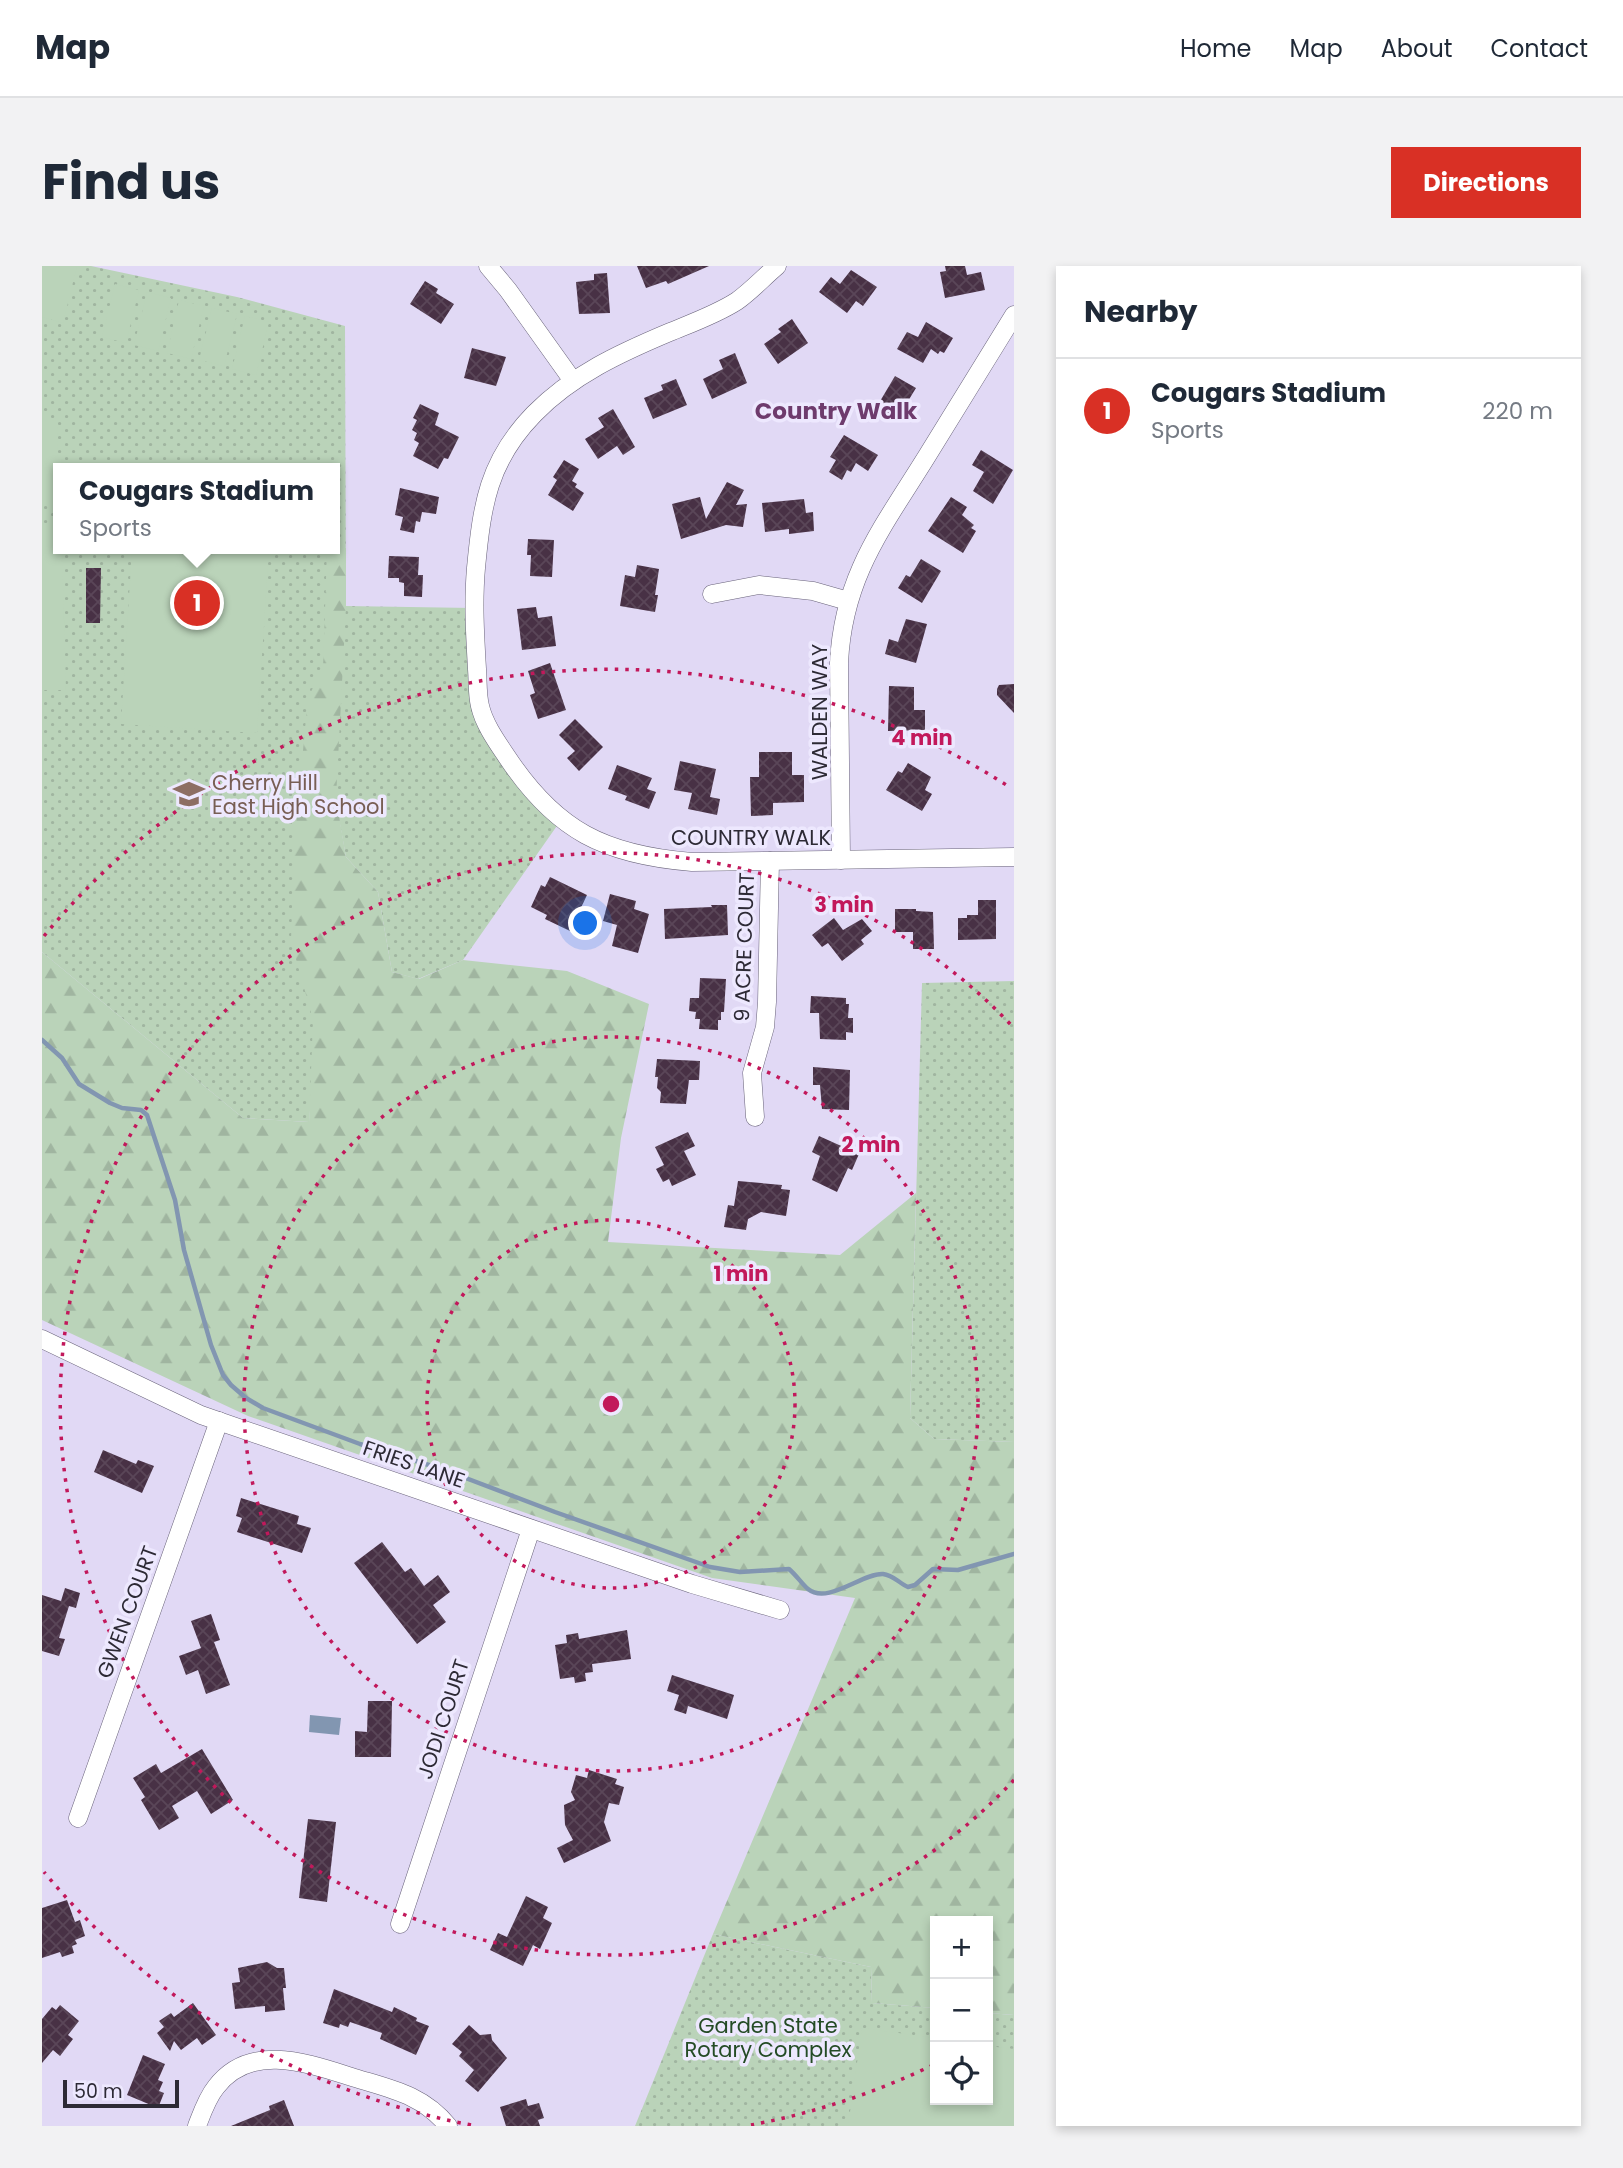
<!DOCTYPE html>
<meta charset="utf-8">
<style>
body{margin:0;font-family:Poppins,sans-serif;background:#f2f2f3;color:#1f2937}
.controls{position:absolute;right:21px;bottom:21px;display:grid;overflow:hidden;border-radius:0px;box-shadow:0 4px 10px #0003}
.controls button{width:63px;height:63px;display:grid;place-items:center;padding:0;border:0;border-bottom:2px solid #e0e1e3;background:#fff;color:#1f2937;font:35px sans-serif}
.scale{position:absolute;left:21px;bottom:18px;width:116px;box-sizing:border-box;padding-left:7px;border:4px solid #2d2a35;border-top:0;font-size:19px;line-height:24px;white-space:nowrap;color:#2d2a35;-webkit-text-stroke:5px #ede8fe;paint-order:stroke}
.you{position:absolute;left:544px;top:658px;width:24px;height:24px;margin:-18px;border:5px solid #fff;border-radius:50%;background:#1a73e8;box-shadow:0 0 0 10px #1a73e833}
.badge{display:grid;place-items:center;width:46px;height:46px;border-radius:50%;background:#d93025;color:#fff;font-size:23px;font-weight:700}
.pin{position:absolute;translate:-50% -50%;border:4px solid #fff;box-shadow:0 2px 7px #0006}
.popup{position:absolute;left:11px;top:197px;width:287px;height:91px;box-sizing:border-box;display:grid;place-content:center;border-radius:0px;background:#fff;filter:drop-shadow(0 2px 5px #0005);font-size:23px;white-space:nowrap;color:#747a83}
.popup b{font-size:26px;color:#1f2937}
.popup::after{content:'';position:absolute;left:50%;top:100%;margin-left:-14px;border:14px solid transparent;border-top-color:#fff}
.list{margin:0;padding:0;list-style:none}
h2{display:flex;justify-content:space-between;align-items:center;height:91px;margin:0;padding:0 28px;font-size:30px}
h2 small{font-size:23px;font-weight:400;color:#747a83}
.list li{display:grid;grid-template-columns:46px 1fr auto;gap:21px;align-items:center;box-sizing:border-box;height:105px;padding:0 28px;border-top:2px solid #e0e1e3}
.list b{display:block;font-size:26px;white-space:nowrap}
.list p{margin:0;font-size:23px;white-space:nowrap;color:#747a83}
.list em{font-size:23px;font-style:normal;color:#747a83}
.icon{flex:none;width:38px;height:38px;fill:none;stroke:currentColor;stroke-width:2;stroke-linecap:round;stroke-linejoin:round}
.map{position:relative;flex:none;width:972px;height:1860px;overflow:hidden;border-radius:0px}
header{display:flex;align-items:center;gap:42px;box-sizing:border-box;height:98px;padding:0 35px;background:#fff;border-bottom:2px solid #e0e1e3}
header strong{font-size:33px}
nav{display:flex;gap:38px;margin-inline-start:auto;font-size:24px}
.intro{display:flex;align-items:center;justify-content:space-between;box-sizing:border-box;height:168px;padding:0 42px}
h1{margin:0;font-size:49px}
.button{padding:18px 32px;border-radius:0px;background:#d93025;color:#fff;font-size:24px;font-weight:700}
main{display:flex;gap:42px;padding:0 42px}
aside{flex:1;background:#fff;border-radius:0px;box-shadow:0 4px 10px #0003}
.map>svg:first-child{display:block}
.grass{fill:url(#grass-dots);fill-rule:evenodd}
.forest{fill:url(#forest-firs)}
.garden{fill:#bad3b9}
.water{fill:#8296b1}
.lines{fill:none;stroke-linecap:round;stroke-linejoin:round}
.stream{stroke:#8296b1;stroke-width:4.5}
.building{fill:url(#building-cross-hatch)}
.minor-casing{stroke:#69637a;stroke-width:19}
.minor{stroke:#fff;stroke-width:18}
.ring{fill:none;stroke:#c2185b;stroke-width:3.5;stroke-dasharray:3.5 7}
.labels{text-anchor:middle;dominant-baseline:central;stroke-width:7;stroke-linejoin:round;paint-order:stroke}
.street-label{font-size:21px;fill:#2d2a35;stroke:#ede8fe}
.education-label{font-size:21px;fill:#785e54;stroke:#ede8fe;text-anchor:start}
.park-label{font-size:21px;fill:#244b25;stroke:#ede8fe}
.neighbourhood-label{font-size:23px;font-weight:bold;fill:#6e3b6d;stroke:#ede8fe}
.centre{fill:#c2185b;stroke:#ede8fe;stroke-width:3.5}
.ring-label{font-size:21px;text-anchor:middle;font-weight:bold;fill:#c2185b;stroke:#ede8fe;stroke-width:7;stroke-linejoin:round;paint-order:stroke}
</style>
<header>
<strong>Map</strong>
<nav><a>Home</a><a>Map</a><a>About</a><a>Contact</a></nav>
</header>
<div class="intro"><h1>Find us</h1><a class="button">Directions</a></div>
<main>
<div class="map">
<svg width="972" height="1860" viewBox="0 0 972 1860">
<defs>
<pattern id="grass-dots" width="8" height="8" patternUnits="userSpaceOnUse" patternTransform="scale(1.75)"><rect width="8" height="8" fill="#bad3b9"/><path d="M2 2h.1M6 6h.1" fill="none" stroke="#a0b5a0" stroke-width="1.8" stroke-linecap="round"/></pattern>
<pattern id="forest-firs" width="22" height="20" patternUnits="userSpaceOnUse" patternTransform="scale(1.75)"><rect width="22" height="20" fill="#bad3b9"/><path d="M5 1l3.5 6h-7zM16 11l3.5 6h-7z" fill="#a0b5a0"/></pattern>
<pattern id="building-cross-hatch" width="8" height="8" patternUnits="userSpaceOnUse" patternTransform="scale(1.75)"><rect width="8" height="8" fill="#483145"/><path d="M0 0l8 8M0 8l8-8" fill="none" stroke="#5a4658"/></pattern>
</defs>
<rect width="100%" height="100%" fill="#e1d9f5"/>
<!-- grass -->
<g class="grass">
<path d="M0,0H49L195,31L303,60L304,340L431,342L438,440L519,554L421,694L376,713L350,706L336,626L304,591L294,536L267,856L201,852L0,686ZM17,202H293V283H17Z"/>
<polygon points="972,715 972,1176 892,1173 868,1152 880,717"/>
<polygon points="671,1668 829,1701 830,1737 893,1742 893,1834 946,1834 946,1747 972,1749 972,1860 593,1860"/>
</g>
<!-- forest -->
<polygon class="forest" points="293,281 304,282 304,340 294,532 304,591 336,626 350,706 377,713 421,694 525,705 607,738 579,872 566,976 798,989 874,927 868,1152 892,1173 972,1176 972,1749 946,1747 946,1655 893,1655 893,1742 830,1737 829,1701 671,1668 813,1332 670,1312 206,1150 0,1054 0,686 201,852 267,856 271,754 249,675 252,582 266,431 281,404 285,283"/>
<!-- garden -->
<g class="garden">
<polygon points="0,0 35,0 21,57 0,51"/>
<polygon points="73,18 97,24 84,77 60,71"/>
<polygon points="105,26 129,32 116,85 92,79"/>
<polygon points="137,34 162,40 149,93 125,87"/>
<polygon points="170,42 195,48 182,100 157,94"/>
<polygon points="203,50 227,56 214,109 190,103"/>
<polygon points="6,154 16,155 14,234 9,240 0,240 0,156"/>
<polygon points="0,258 15,258 17,261 17,283 20,283 24,424 0,424"/>
<polygon points="90,283 227,283 215,467 79,458"/>
<polygon points="820,1762 893,1772 893,1834 946,1834 946,1780 972,1783 972,1860 806,1860"/>
</g>
<!-- water -->
<polygon class="water" points="268,1449 299,1452 297,1469 267,1466"/>
<g class="lines">
<!-- stream -->
<path class="stream" d="M0,774L20,792L37,818L68,837L80,842L99,844L105,849L133,934L142,984L169,1079L181,1109L189,1119L204,1132L221,1142L318,1178L400,1203L513,1246L668,1301L698,1306L747,1303C755,1310 760,1318 766,1323C786,1339 820,1307 841,1308C851,1309 857,1317 866,1321L873,1319L891,1303L916,1304L972,1288"/>
</g>
<!-- building -->
<g class="building">
<polygon points="595,0 667,0 626,18 624,15 604,22"/>
<polygon points="903,0 923,0 925,9 939,6 943,24 903,32 898,6 904,5"/>
<polygon points="809,4 835,21 821,40 814,35 805,47 777,26 789,11 798,18"/>
<polygon points="565,7 568,47 537,48 534,16 552,14 552,8"/>
<polygon points="383,15 396,23 394,27 412,38 399,58 368,38"/>
<polygon points="750,53 766,77 736,98 722,78 739,66 736,63"/>
<polygon points="884,56 911,72 902,87 898,85 896,88 889,83 881,97 855,83 865,66 876,71"/>
<polygon points="430,82 464,91 454,120 422,112"/>
<polygon points="693,87 705,117 670,133 661,113 681,103 677,94"/>
<polygon points="853,110 874,122 863,140 866,142 858,156 834,142"/>
<polygon points="634,113 645,139 611,153 602,132 621,124 619,119"/>
<polygon points="378,138 397,147 393,159 417,171 406,193 402,192 396,203 371,190 377,177 372,174 375,167 370,164 375,154 371,152"/>
<polygon points="571,143 593,181 581,189 575,180 556,193 543,173 562,161 556,152"/>
<polygon points="802,169 836,189 826,205 814,197 809,206 805,204 800,214 787,206 794,194 788,191"/>
<polygon points="939,184 971,204 951,238 931,225 942,206 930,199"/>
<polygon points="522,194 537,203 530,215 535,218 533,221 542,227 531,245 506,229 515,214 511,211"/>
<polygon points="685,216 702,224 694,239 705,238 701,261 684,259 639,273 630,238 658,231 664,253"/>
<polygon points="358,222 397,231 394,248 380,246 378,256 374,255 372,267 358,264 361,251 353,249"/>
<polygon points="909,231 925,241 920,249 932,259 929,262 934,265 921,287 886,265"/>
<polygon points="762,233 764,247 771,246 772,265 747,268 747,263 723,266 720,237"/>
<polygon points="486,273 512,274 510,311 488,310 489,289 485,289"/>
<polygon points="347,290 377,291 376,309 381,309 380,331 362,330 362,317 357,316 357,312 346,312"/>
<polygon points="879,293 899,305 880,337 856,322 864,309 868,311"/>
<polygon points="595,299 617,303 613,329 616,329 613,346 578,340 583,309 593,311"/>
<polygon points="44,302 59,302 58,357 44,357"/>
<polygon points="494,341 496,352 510,350 514,380 480,384 475,343"/>
<polygon points="864,353 885,358 874,397 843,388 847,373 856,376"/>
<polygon points="508,397 524,444 496,453 488,429 493,427 486,405"/>
<polygon points="972,418 972,447 955,429 955,423 957,419"/>
<polygon points="847,420 872,421 872,444 883,444 883,464 846,465"/>
<polygon points="533,453 561,481 537,505 525,492 533,485 517,469"/>
<polygon points="717,486 750,486 750,509 762,509 762,536 731,537 731,549 709,550 708,511 717,511"/>
<polygon points="638,495 674,503 668,531 678,533 675,549 646,543 650,527 632,524"/>
<polygon points="866,497 889,511 883,524 890,528 880,545 844,524 856,505 860,507"/>
<polygon points="575,499 610,512 605,523 614,526 607,543 583,534 585,530 566,523"/>
<polygon points="508,611 545,629 528,665 503,653 505,649 489,641 499,619 503,621"/>
<polygon points="568,628 594,635 592,643 607,648 596,687 570,680 575,659 561,655"/>
<polygon points="936,634 954,634 954,673 916,674 916,652 925,652 925,649 936,649"/>
<polygon points="669,639 685,639 686,669 623,673 622,643 670,641"/>
<polygon points="853,643 874,643 874,645 891,646 892,683 871,683 871,666 853,666"/>
<polygon points="792,652 801,664 820,653 830,665 819,674 822,678 800,695 786,677 780,681 770,669"/>
<polygon points="658,712 684,713 682,746 679,746 679,754 676,754 676,764 657,763 658,753 653,753 654,746 647,745 648,732 657,732"/>
<polygon points="769,730 804,732 804,738 807,738 806,752 811,752 811,767 804,766 804,774 778,773 777,747 768,747"/>
<polygon points="615,793 658,795 657,814 647,814 644,838 618,837 619,826 615,822 616,811 613,811"/>
<polygon points="771,801 808,804 807,844 780,843 778,819 771,819"/>
<polygon points="646,866 653,880 642,885 654,909 630,920 627,913 621,916 614,903 622,899 613,881"/>
<polygon points="777,870 817,888 810,904 806,902 795,926 770,914 778,890 770,886"/>
<polygon points="696,915 740,919 739,923 748,924 744,950 719,946 706,953 704,964 682,961 686,939 692,940"/>
<polygon points="61,1184 94,1198 96,1194 112,1200 100,1227 52,1206"/>
<polygon points="199,1232 257,1250 255,1258 269,1262 260,1287 195,1266 200,1252 194,1250"/>
<polygon points="340,1276 363,1306 369,1302 382,1320 396,1309 408,1326 391,1339 404,1356 375,1378 312,1297"/>
<polygon points="23,1322 38,1327 34,1342 27,1340 17,1372 23,1373 17,1390 0,1385 0,1329 19,1335"/>
<polygon points="169,1348 178,1374 172,1376 188,1419 164,1428 156,1404 144,1409 137,1390 159,1382 149,1355"/>
<polygon points="585,1364 589,1393 550,1398 551,1406 543,1407 544,1415 533,1417 532,1411 518,1413 513,1379 525,1377 524,1369 536,1367 537,1373"/>
<polygon points="630,1409 692,1429 685,1453 646,1440 644,1448 632,1444 637,1429 625,1425"/>
<polygon points="326,1435 350,1435 349,1491 313,1491 313,1465 325,1466"/>
<polygon points="160,1483 191,1534 169,1548 155,1525 130,1540 137,1552 117,1564 99,1534 103,1531 91,1512 114,1498 119,1507"/>
<polygon points="547,1504 575,1513 573,1518 582,1521 577,1539 567,1537 562,1556 569,1575 522,1597 515,1582 531,1574 523,1559 522,1539 533,1534 529,1526 534,1509 545,1512"/>
<polygon points="266,1553 294,1556 285,1636 257,1632"/>
<polygon points="484,1630 506,1641 501,1652 510,1657 498,1683 491,1679 481,1700 448,1684 456,1667 465,1671"/>
<polygon points="25,1634 33,1656 38,1654 43,1670 33,1674 35,1678 30,1680 32,1687 20,1691 18,1686 0,1692 0,1642"/>
<polygon points="225,1696 235,1702 242,1702 244,1722 241,1722 243,1744 223,1746 223,1740 193,1743 190,1717 198,1716 196,1702"/>
<polygon points="292,1723 350,1746 352,1741 375,1752 374,1755 387,1760 374,1789 338,1773 340,1767 308,1756 306,1761 298,1758 297,1762 281,1757"/>
<polygon points="151,1737 174,1769 160,1779 155,1772 139,1784 132,1775 128,1785 115,1767 122,1761 117,1755 129,1747 132,1751"/>
<polygon points="18,1739 37,1755 26,1769 31,1773 18,1790 11,1784 0,1797 0,1753 10,1741 14,1744"/>
<polygon points="427,1759 438,1769 449,1768 450,1774 465,1792 436,1826 423,1815 432,1804 417,1790 420,1786 410,1778"/>
<polygon points="101,1789 123,1798 116,1814 121,1816 117,1825 122,1827 116,1842 85,1829"/>
<polygon points="484,1833 486,1840 497,1837 502,1852 496,1854 498,1860 464,1860 458,1841"/>
<polygon points="242,1834 252,1860 189,1860 228,1844 227,1840"/>
</g>
<g class="lines">
<defs>
<g id="minor">
<polyline points="446,0 466,24 531,115"/>
<path d="M735,0C722,11 709,25 695,35C675,48 650,57 628,66C578,87 530,109 492,148C446,195 440,239 434,302C431,336 433,369 435,403C436,415 435,428 438,440C442,458 455,476 465,491C514,565 563,589 650,596L972,591"/>
<polyline points="670,328 717,319 771,325 806,335"/>
<path d="M799,594L797,397C801,310 841,261 885,190C914,143 943,96 972,49"/>
<polyline points="713,851 710,807 723,761 725,736 728,595"/>
<polyline points="0,1073 159,1149 650,1318 738,1344"/>
<polyline points="36,1552 177,1155"/>
<polyline points="358,1658 489,1263"/>
<path d="M155,1860C160,1847 165,1832 174,1821C209,1775 268,1798 313,1812C349,1823 381,1829 406,1860"/>
</g>
</defs>
<!-- minor casing -->
<use href="#minor" class="minor-casing"/>
<!-- minor -->
<use href="#minor" class="minor"/>
</g>
<!-- distance rings -->
<g class="ring">
<circle cx="569" cy="1138" r="184"/>
<circle cx="569" cy="1138" r="367"/>
<path d="M972 1514A551 551 0 1 1 972 762"/>
<path d="M891 1799A735 735 0 0 1 709 1859M429 1859A735 735 0 0 1 2 1606M2 670A735 735 0 0 1 969 522"/>
</g>
<!-- icons -->
<defs>
<symbol id="school-bare" viewBox="-9 -9 18 18"><path d="M0-5L7-2L0 1L-7-2ZM-4 1L0 2.5L4 1V4Q0 6-4 4Z" fill="#8d6e63" stroke="#ede8fe" stroke-width="2.5" paint-order="stroke"/></symbol>
</defs>
<g fill-rule="evenodd">
<use href="#school-bare" x="125" y="506" width="44" height="44"/>
</g>
<g class="labels">
<!-- street labels -->
<g class="street-label">
<text transform="translate(777 446) rotate(-90)">WALDEN WAY</text>
<text x="709" y="571">COUNTRY WALK</text>
<text transform="translate(702 681) rotate(-88)">9 ACRE COURT</text>
<text transform="translate(372 1198) rotate(19)">FRIES LANE</text>
<text transform="translate(85 1346) rotate(-70)">GWEN COURT</text>
<text transform="translate(401 1453) rotate(-72)">JODI COURT</text>
</g>
<!-- education labels -->
<g class="education-label">
<text x="170" y="516">Cherry Hill<tspan x="170" dy="24">East High School</tspan></text>
</g>
<!-- park labels -->
<g class="park-label">
<text x="726" y="1759">Garden State<tspan x="726" dy="24">Rotary Complex</tspan></text>
</g>
<!-- neighbourhood labels -->
<g class="neighbourhood-label">
<text x="794" y="145">Country Walk</text>
</g>
</g>
<circle cx="569" cy="1138" r="10" class="centre"/>
<g class="ring-label">
<text x="880" y="479">4 min</text>
<text x="802" y="646">3 min</text>
<text x="829" y="886">2 min</text>
<text x="699" y="1015">1 min</text>
</g>
</svg>
<div class="controls">
<button>+</button>
<button>−</button>
<button><svg class="icon" aria-label="locate" viewBox="0 0 24 24"><circle cx="12" cy="12" r="6"/><path d="M12 2v4M12 18v4M2 12h4M18 12h4"/></svg></button>
</div>
<div class="scale">50 m</div>
<div class="you"></div>
<div class="pin badge" style="left:155px;top:337px">1</div>
<div class="popup"><b>Cougars Stadium</b>Sports</div>
</div>
<aside>
<h2>Nearby<small></small></h2>
<ul class="list">
<li><span class="badge">1</span><div><b>Cougars Stadium</b><p>Sports</p></div><em>220 m</em></li>
</ul>
</aside>
</main>
